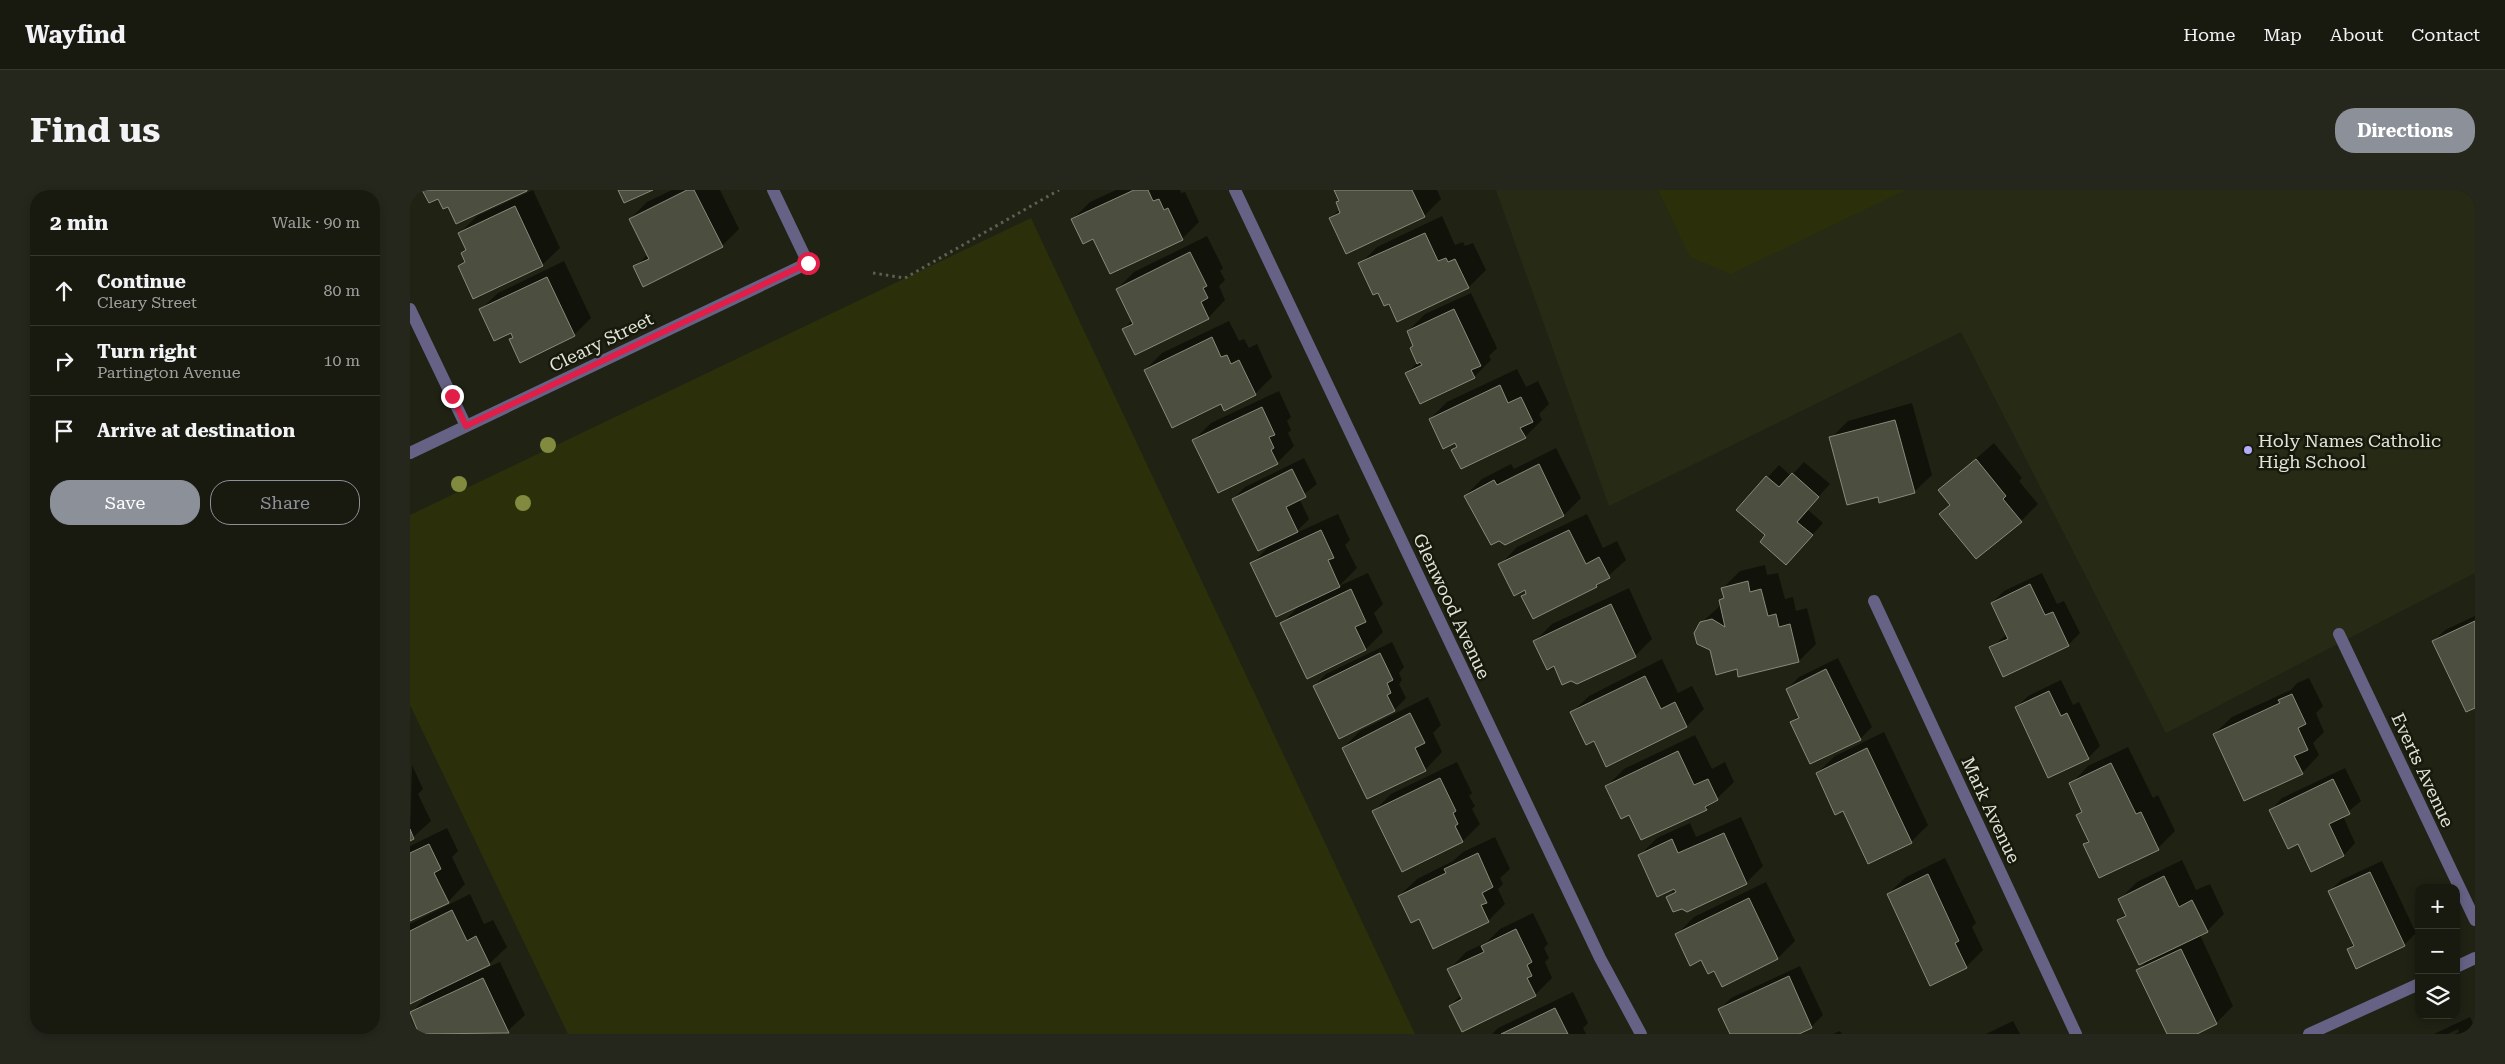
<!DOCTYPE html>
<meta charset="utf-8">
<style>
body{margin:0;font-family:"Roboto Serif",serif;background:#25271d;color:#f1f3f6}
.controls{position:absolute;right:15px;bottom:15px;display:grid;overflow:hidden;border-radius:10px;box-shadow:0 2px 8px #0003}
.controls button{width:45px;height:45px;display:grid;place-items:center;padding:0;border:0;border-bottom:1px solid #36382f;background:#181a0f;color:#f1f3f6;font:25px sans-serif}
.stop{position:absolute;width:15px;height:15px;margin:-11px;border:4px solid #e11d48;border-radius:50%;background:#fff}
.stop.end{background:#e11d48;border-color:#fff;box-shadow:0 1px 5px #0008}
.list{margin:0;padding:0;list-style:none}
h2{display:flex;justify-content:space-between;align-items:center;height:65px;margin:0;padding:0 20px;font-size:21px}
h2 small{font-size:16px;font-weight:400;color:#9fa19e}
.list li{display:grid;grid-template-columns:32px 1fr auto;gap:15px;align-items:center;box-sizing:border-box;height:70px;padding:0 20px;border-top:1px solid #36382f}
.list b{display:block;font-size:19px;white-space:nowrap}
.list p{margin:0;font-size:16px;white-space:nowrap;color:#9fa19e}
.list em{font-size:16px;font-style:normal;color:#9fa19e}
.actions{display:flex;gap:10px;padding:15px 20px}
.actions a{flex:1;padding:11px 0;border:1px solid #8c9099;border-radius:20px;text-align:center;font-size:18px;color:#8c9099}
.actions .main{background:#8c9099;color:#fff}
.icon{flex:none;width:28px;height:28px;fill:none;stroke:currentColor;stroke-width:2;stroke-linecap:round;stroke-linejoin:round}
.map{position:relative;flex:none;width:2065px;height:844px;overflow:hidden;border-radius:20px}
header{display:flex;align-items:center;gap:30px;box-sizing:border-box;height:70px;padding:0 25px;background:#181a0f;border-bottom:1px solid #36382f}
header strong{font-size:24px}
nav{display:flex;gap:28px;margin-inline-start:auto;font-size:18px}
.intro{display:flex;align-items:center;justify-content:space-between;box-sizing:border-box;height:120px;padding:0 30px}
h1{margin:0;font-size:35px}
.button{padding:12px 22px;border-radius:20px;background:#8c9099;color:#fff;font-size:18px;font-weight:700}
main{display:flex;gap:30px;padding:0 30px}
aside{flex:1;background:#181a0f;border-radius:20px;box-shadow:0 2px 8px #0003}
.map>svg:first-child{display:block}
.built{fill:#272a15}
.green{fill:#2b300a}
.shadow{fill:#0007}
.building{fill:#4c4f3f;stroke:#888b7a}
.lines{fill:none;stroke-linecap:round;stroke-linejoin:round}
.path{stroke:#5e6053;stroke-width:3;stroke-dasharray:2.5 4;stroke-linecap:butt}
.minor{stroke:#656285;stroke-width:12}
.tree{fill:#818a3f}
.route{stroke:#e11d48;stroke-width:6}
.poi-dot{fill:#b3adf9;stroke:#17190b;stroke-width:2}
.labels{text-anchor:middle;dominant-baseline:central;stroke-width:5;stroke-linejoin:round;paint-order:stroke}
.street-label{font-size:18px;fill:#e2e4db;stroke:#17190b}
.poi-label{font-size:18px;fill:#e2e4db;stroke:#17190b;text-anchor:start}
</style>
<header>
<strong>Wayfind</strong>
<nav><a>Home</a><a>Map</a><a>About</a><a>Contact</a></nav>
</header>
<div class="intro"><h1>Find us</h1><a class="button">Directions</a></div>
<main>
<aside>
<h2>2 min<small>Walk · 90 m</small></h2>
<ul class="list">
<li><svg class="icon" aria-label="ahead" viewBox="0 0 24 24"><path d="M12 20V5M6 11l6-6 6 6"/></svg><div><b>Continue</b><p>Cleary Street</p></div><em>80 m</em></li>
<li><svg class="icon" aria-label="right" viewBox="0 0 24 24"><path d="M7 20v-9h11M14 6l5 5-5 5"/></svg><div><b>Turn right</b><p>Partington Avenue</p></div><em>10 m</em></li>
<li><svg class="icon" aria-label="arrive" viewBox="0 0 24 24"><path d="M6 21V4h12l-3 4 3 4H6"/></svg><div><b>Arrive at destination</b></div></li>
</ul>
<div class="actions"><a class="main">Save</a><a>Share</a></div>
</aside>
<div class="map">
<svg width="2065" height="844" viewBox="0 0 2065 844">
<rect width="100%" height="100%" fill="#202214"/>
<!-- built -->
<polygon class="built" points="1086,0 2065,0 2065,383 1756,543 1551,142 1199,316"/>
<!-- green -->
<g class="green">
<polygon points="1248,0 1496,0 1321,84 1280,67"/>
<polygon points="621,28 1005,844 158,844 0,515 0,325"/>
</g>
<!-- shadow -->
<g class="shadow">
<polygon points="123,0 150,58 132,75 49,76 56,70 52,63 57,59 50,43 67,26"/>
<polygon points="262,0 310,0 329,39 312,56 225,77 238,64 220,29 237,12"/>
<polygon points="706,0 770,0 771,3 775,2 789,32 772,49 684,47 663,29 680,12"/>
<polygon points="925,0 1027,0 1031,9 1014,26 921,28 930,19 927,12 930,10"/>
<polygon points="1032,26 1045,55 1053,52 1055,56 1063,53 1076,80 1059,97 979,112 950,74 967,57"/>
<polygon points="797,46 813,78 810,81 815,90 809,96 815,110 798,128 714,139 722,130 707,99 724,82"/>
<polygon points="154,71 181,128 164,145 101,150 104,146 101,142 70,120 88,103"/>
<polygon points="1061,103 1087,158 1079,166 1081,170 1064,187 997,183 1008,172 1004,155 998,141 1015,124"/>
<polygon points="819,131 829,151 834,149 839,158 847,154 862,187 845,204 812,213 735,180 752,163"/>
<polygon points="1107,179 1116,197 1128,191 1139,214 1129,224 1132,230 1115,247 1043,260 1047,255 1045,252 1020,229 1037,212"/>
<polygon points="869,201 881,227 877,231 881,240 878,243 884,256 867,273 784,250 801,233"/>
<polygon points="1502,213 1522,285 1504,302 1468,305 1421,248 1438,231"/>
<polygon points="1584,253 1612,288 1609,291 1628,314 1611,331 1531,324 1541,314 1530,300"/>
<polygon points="1146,258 1171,308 1154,325 1095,353 1055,306 1072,289 1101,274 1104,279"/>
<polygon points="894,268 907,294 889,308 899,329 884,344 928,324 940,350 935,355 947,378 929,396 958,383 973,414 964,423 973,442 956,459 898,487 872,433 890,415 842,374 862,353 823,309 835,297"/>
<polygon points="1394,272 1420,294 1397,319 1413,333 1376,374 1357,345 1328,320 1369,275 1381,286"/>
<polygon points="1177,324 1193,358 1207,351 1216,370 1187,396 1123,427 1113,406 1117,402 1090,375 1107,357"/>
<polygon points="1355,375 1357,385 1368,383 1375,409 1383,407 1386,421 1397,418 1406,454 1389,471 1329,486 1328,478 1301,459 1291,433 1311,415 1310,410 1315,406 1313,398 1330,381"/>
<polygon points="1632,383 1647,414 1654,411 1670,443 1658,455 1581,458 1597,444 1582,413 1594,401"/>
<polygon points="1219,398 1242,449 1225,466 1144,475 1125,451 1142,434"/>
<polygon points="2065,426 2065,516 2024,451 2035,440"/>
<polygon points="982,452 994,477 989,483 992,490 989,494 996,508 984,520 904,496 916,484"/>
<polygon points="1428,468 1462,537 1450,549 1382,532 1389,525 1377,499 1389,487"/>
<polygon points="1252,469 1268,503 1282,496 1294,519 1277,536 1197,575 1184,550 1161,523 1179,506"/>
<polygon points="1899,488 1913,516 1906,523 1914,542 1903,553 1909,565 1892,583 1804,544 1822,527 1881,500 1887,493"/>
<polygon points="1651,490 1663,515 1669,512 1690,556 1678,568 1606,518 1618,506"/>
<polygon points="1018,507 1031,535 1023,543 1032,562 1015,580 933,558 950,541"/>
<polygon points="1474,542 1518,635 1501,652 1434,619 1407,583 1425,566"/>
<polygon points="1285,545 1302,579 1315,572 1324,592 1296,619 1220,623 1197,596 1214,579"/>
<polygon points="1718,557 1743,608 1748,605 1765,641 1748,658 1674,655 1679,650 1667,625 1673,620 1661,594 1678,576"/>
<polygon points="1047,572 1062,603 1059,606 1065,616 1062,619 1070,634 1053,651 964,621 981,604"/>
<polygon points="2,575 13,599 8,604 21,631 0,650"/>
<polygon points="1935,578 1951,611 1933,626 1945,653 1934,665 1902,680 1888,653 1861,620 1872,608"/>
<polygon points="1331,627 1353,676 1336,693 1258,707 1268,696 1230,665 1247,648 1280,633 1286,647"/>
<polygon points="37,638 48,661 42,667 55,694 38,712 0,730 0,656"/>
<polygon points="1085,647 1100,679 1090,688 1093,694 1088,699 1095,714 1078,731 1010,727 989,706 1007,689 1043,671 1053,662"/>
<polygon points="1535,668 1566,733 1562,737 1573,760 1556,777 1478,704 1496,687"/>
<polygon points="1772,670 1786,700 1800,694 1814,724 1797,741 1790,745 1823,816 1806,833 1784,844 1758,844 1728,781 1738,770 1709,730 1716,723 1710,709 1727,692"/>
<polygon points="1972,671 2006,743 1994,755 1947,778 1938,759 1944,753 1919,702 1931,690"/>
<polygon points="1356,692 1385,751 1368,768 1313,795 1305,779 1267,744 1284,727"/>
<polygon points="60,704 74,734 83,730 97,757 79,774 66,780 67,782 90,772 115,825 94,844 11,844 1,823 19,804 0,813 0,734"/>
<polygon points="1123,723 1138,754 1134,758 1139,768 1135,772 1142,788 1125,805 1040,816 1051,805 1039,780 1056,762 1077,752 1090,739"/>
<polygon points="1390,776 1413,825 1401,837 1386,844 1321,844 1309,820 1321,808"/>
<polygon points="1163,802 1178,833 1173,838 1176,844 1082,844 1088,838"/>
<polygon points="2060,827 2065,837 2065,844 2044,844 2049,842 2048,839 2038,844 2024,844"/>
<polygon points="1603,831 1610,844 1576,844"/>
<polygon points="1430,841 1432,844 1423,844"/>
</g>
<!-- building -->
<g class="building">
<polygon points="12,0 117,0 117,1 46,34 38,17 33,19 28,9 19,13"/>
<polygon points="208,0 243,0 214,13"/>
<polygon points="277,0 284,0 313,57 233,97 223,76 239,69 219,29"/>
<polygon points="724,0 738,0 743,11 749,9 754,20 758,18 773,50 700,84 683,49 673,54 661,29"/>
<polygon points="924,0 1002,0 1015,27 936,64 919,28 930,23 926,12 929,11"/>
<polygon points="105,16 133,76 63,109 48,76 55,72 51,63 56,60 48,43"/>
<polygon points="1015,43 1028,71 1036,68 1038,72 1045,69 1059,98 987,132 979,114 974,116 968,103 963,105 948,73"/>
<polygon points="780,62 797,96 793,98 798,108 791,112 799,129 725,165 712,139 723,134 706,99"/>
<polygon points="137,87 165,146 110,173 99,149 103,148 101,143 84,151 69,119"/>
<polygon points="1044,119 1071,176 1061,180 1065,188 1010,214 995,183 1012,175 1010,172 1007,174 1000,158 1003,156 997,141"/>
<polygon points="802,147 811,167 817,165 821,174 829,170 846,205 814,221 811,214 762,238 734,180"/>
<polygon points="1090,195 1098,213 1111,207 1123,232 1110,238 1116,248 1051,279 1041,260 1047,257 1045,253 1033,259 1019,229"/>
<polygon points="852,217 865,245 859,247 864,258 861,260 868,274 808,303 782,250"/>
<polygon points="1485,230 1505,303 1469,313 1468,307 1437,315 1419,247"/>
<polygon points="1566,269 1596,306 1593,309 1612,332 1566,369 1529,324 1540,315 1528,300"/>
<polygon points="1129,274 1154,326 1095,355 1089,351 1081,355 1054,306 1084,290 1087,295"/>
<polygon points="882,279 896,307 876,317 888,342 848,361 822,309"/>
<polygon points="1382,283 1409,307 1387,332 1403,345 1376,375 1350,352 1355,345 1326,320 1356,286 1369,297"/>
<polygon points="911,340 924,368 918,370 930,397 866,427 840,373"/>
<polygon points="1159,340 1176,374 1189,367 1200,388 1186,395 1187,397 1123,429 1111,406 1116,404 1115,400 1104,406 1088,374"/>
<polygon points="1338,391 1340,402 1351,399 1358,426 1366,424 1369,437 1380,434 1389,472 1328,487 1327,479 1306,485 1300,460 1287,454 1284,443 1290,432 1302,429 1315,437 1309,410 1314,408 1311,398"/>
<polygon points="1620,394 1635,425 1643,422 1659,456 1593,487 1579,457 1598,449 1581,413"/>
<polygon points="941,399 956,432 945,437 956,460 897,489 870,433"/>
<polygon points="1201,414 1226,467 1167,494 1161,491 1152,495 1144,476 1137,480 1123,451"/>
<polygon points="2065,431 2065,518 2056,522 2022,451"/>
<polygon points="970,463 983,490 977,493 981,503 977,505 985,521 929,549 903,496"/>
<polygon points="1416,479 1451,550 1400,574 1380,532 1389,528 1376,499"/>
<polygon points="1235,486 1251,519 1265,512 1277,537 1196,577 1184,551 1176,555 1160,522"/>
<polygon points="1639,501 1651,526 1657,523 1679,569 1638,588 1605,517"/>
<polygon points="1882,504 1896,534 1888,538 1898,560 1884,566 1893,584 1834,611 1803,544 1870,513 1868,510"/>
<polygon points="1000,523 1015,553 1005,558 1016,581 957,609 932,558"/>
<polygon points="1457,558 1502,653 1458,674 1433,621 1425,625 1406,583"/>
<polygon points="1268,561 1284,595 1298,589 1308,610 1295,617 1297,620 1231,650 1219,625 1211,629 1195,596"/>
<polygon points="1701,573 1726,624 1731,622 1749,660 1689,688 1673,654 1679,652 1666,625 1672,622 1659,593"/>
<polygon points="1030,588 1046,621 1043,623 1048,634 1045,636 1053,652 992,682 962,621"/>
<polygon points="1923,589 1940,624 1919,634 1934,666 1901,682 1888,654 1878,659 1859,620"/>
<polygon points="0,639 4,649 0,651"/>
<polygon points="1314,643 1337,694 1277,722 1272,719 1263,722 1256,707 1266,702 1264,699 1247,707 1228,665 1262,649 1268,663"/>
<polygon points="19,654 31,679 24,683 39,713 0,731 0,663"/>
<polygon points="1068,663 1083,697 1072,703 1077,713 1071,715 1079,732 1023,759 1009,729 1001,733 988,706 1036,683 1034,679"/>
<polygon points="1960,682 1995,756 1946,779 1937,759 1944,756 1918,701"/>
<polygon points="1518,684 1549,751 1545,753 1557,778 1520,796 1477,704"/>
<polygon points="1754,686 1769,717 1782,710 1798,742 1729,775 1707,730 1716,726 1708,709"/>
<polygon points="1339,708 1368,769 1312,797 1304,781 1298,784 1291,770 1280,776 1265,744"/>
<polygon points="42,720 57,751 66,746 80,775 0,814 0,741"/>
<polygon points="1106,739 1122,772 1117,775 1122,786 1117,788 1126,806 1052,842 1039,816 1052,809 1037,779 1074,762 1071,756"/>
<polygon points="1771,759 1807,834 1787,844 1757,844 1726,780"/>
<polygon points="1379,786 1402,838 1389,844 1320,844 1308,819"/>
<polygon points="73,788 99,843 9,844 0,822"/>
<polygon points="1145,818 1158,844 1091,844"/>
</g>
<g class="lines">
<!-- path -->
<polyline class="path" points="463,83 495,88 649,0"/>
<!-- minor -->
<g class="minor">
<polyline points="825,0 1190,768 1231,844"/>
<polyline points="0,119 56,236"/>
<polyline points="0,263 398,73 363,0"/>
<polyline points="1464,411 1666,844"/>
<polyline points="1929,444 2065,730"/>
<polyline points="2046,777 2065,768"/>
<polyline points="1899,844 2009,794"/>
</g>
</g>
<!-- trees -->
<g class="tree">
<circle cx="138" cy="255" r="8"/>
<circle cx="49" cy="294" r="8"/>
<circle cx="113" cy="313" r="8"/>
</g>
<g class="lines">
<!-- route -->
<polyline class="route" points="42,206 56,236 398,73"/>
</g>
<!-- markers -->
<circle class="poi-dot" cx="1838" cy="260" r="5"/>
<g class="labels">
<!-- street labels -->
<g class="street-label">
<text transform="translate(191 152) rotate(-26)">Cleary Street</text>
<text transform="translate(1042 416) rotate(65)">Glenwood Avenue</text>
<text transform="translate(2013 580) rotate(65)">Everts Avenue</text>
<text transform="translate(1581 620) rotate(65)">Mark Avenue</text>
</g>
<!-- poi labels -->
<g class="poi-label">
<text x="1848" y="250">Holy Names Catholic<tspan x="1848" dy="21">High School</tspan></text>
</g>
</g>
</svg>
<div class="controls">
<button>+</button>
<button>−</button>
<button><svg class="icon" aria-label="layers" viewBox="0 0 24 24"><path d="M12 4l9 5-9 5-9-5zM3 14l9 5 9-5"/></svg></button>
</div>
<div class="stop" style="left:398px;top:73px"></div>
<div class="stop end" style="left:42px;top:206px"></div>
</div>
</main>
